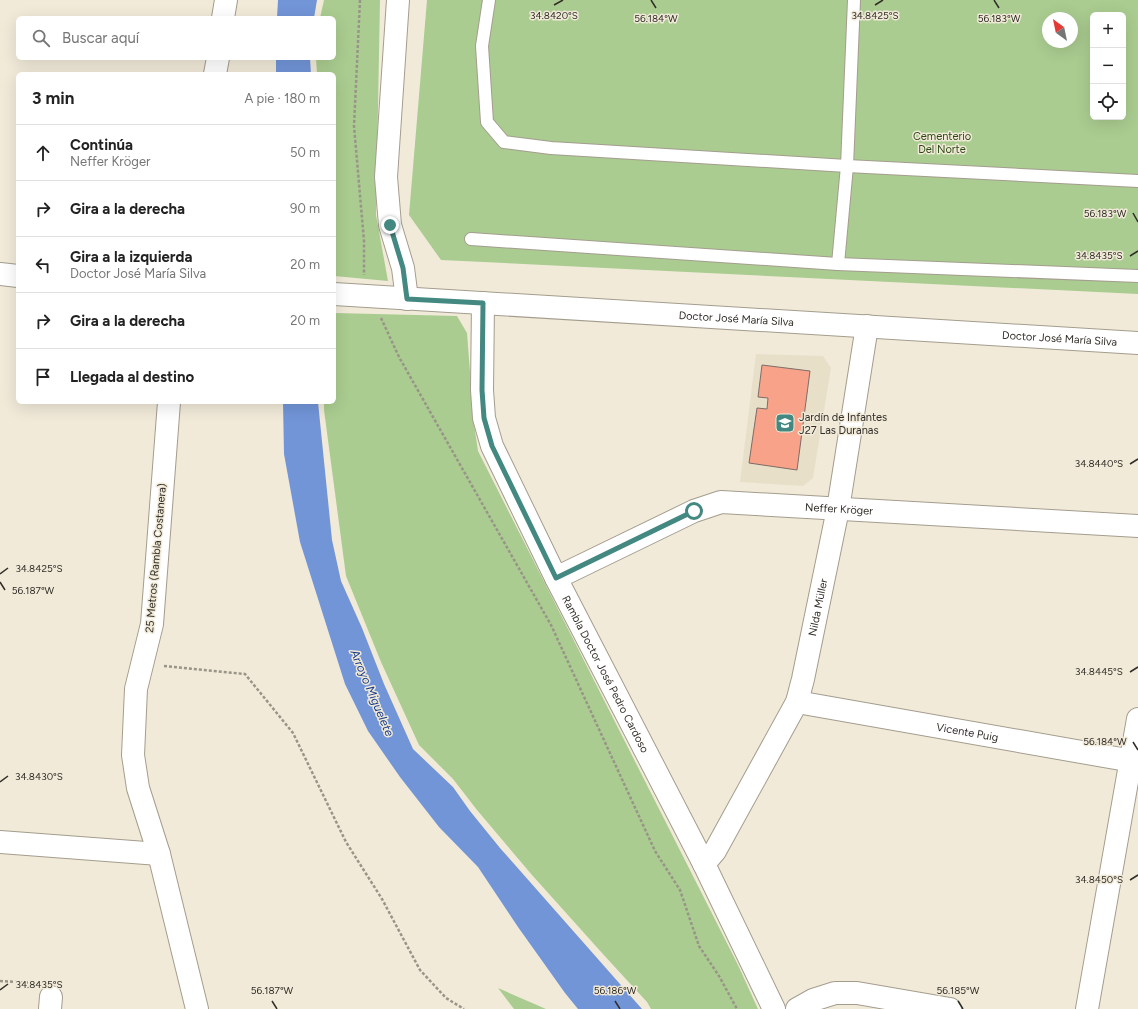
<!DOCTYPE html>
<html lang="es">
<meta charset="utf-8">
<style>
body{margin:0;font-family:Figtree,sans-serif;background:#f2f2f2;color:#222}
.controls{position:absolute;right:12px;top:12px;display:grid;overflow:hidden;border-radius:6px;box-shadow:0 4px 16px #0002}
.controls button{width:36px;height:36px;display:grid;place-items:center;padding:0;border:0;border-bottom:1px solid #e0e0e0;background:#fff;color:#222;font:20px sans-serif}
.compass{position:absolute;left:1042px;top:12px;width:36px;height:36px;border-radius:50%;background:#fff;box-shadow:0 4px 16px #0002;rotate:327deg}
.stop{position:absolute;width:12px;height:12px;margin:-9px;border:3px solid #438981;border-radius:50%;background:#fff}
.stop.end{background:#438981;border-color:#fff;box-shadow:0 1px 4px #0008}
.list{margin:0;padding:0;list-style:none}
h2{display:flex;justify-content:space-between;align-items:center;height:52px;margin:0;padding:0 16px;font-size:17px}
h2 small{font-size:13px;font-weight:400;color:#767676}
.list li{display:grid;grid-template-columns:26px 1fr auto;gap:12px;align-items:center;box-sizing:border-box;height:56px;padding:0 16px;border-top:1px solid #e0e0e0}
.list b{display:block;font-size:15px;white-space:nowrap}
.list p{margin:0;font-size:13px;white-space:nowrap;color:#767676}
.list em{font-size:13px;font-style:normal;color:#767676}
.icon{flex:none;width:22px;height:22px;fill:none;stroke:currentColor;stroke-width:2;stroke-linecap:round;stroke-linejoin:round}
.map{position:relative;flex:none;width:1138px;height:1009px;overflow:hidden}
.search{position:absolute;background:#fff;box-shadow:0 4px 16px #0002;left:16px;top:16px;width:320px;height:44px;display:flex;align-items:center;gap:10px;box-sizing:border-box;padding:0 14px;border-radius:6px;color:#767676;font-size:15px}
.panel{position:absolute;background:#fff;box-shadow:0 4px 16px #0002;left:16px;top:72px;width:320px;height:332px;border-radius:6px}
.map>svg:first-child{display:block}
.built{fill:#e8dfc8}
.green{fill:#aacc90;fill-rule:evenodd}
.water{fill:#7295d8}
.building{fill:#f7a289;stroke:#7e6c67}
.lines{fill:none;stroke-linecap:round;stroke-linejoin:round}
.service-casing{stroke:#a49d8e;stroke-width:14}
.minor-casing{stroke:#a49d8e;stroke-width:24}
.path{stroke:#999488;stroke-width:2.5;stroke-dasharray:3 2;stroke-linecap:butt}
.service{stroke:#fff;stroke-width:12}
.minor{stroke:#fff;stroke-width:22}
.route{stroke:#438981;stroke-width:5}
.ticks{fill:none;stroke:#302d27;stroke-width:1.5}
.labels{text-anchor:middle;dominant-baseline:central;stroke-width:3;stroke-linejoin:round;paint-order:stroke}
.park-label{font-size:11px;fill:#2e4815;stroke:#f1ead9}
.street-label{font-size:11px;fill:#302d27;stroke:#f1ead9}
.poi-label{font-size:11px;fill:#302d27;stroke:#f1ead9;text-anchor:start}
.water-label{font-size:12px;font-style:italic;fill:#183c8b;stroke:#f1ead9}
.ticks-label{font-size:10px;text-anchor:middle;fill:#302d27;stroke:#f1ead9;stroke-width:3;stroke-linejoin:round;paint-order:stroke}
</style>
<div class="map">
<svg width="1138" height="1009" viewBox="0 0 1138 1009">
<rect width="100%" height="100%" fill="#f1ead9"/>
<!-- built -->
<polygon class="built" points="756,354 823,356 831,368 813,478 803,486 740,482"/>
<!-- green -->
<g class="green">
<polygon points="324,0 380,0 376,215 388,281 334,276 334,74 317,74 316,58 334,58 334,18 320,18"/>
<path d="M427,0H1138V294L441,260L409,215ZM1093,15H1123V117H1093ZM1048,18H1072V42H1048Z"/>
<polygon points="335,313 457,316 467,333 474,424 478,451 738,965 758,1009 651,1009 647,1002 602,953 532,875 477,810 453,779 419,745 381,662 346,576 324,410 324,402 334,402"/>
<polygon points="498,988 546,1009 514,1009"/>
</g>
<!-- water -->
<g class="water">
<polygon points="278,0 317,0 314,18 277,18"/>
<polygon points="276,58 310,58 311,74 276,74"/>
<polygon points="283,402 318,402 332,540 341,581 362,628 384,684 413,749 453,787 470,811 500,848 642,1009 578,1009 565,993 518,927 478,867 439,827 400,777 368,731 345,684 300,542 284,454"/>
</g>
<!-- building -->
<polygon class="building" points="762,365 810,371 797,470 749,463 757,408 767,409 768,398 758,397"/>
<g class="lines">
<defs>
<g id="service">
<polyline points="489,0 482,46 487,122 504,142 551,148 847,166 1138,181"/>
<polyline points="471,239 838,264 1138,276"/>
<polyline points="838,264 847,166 854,0"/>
</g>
<g id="minor">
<polyline points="398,0 386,177 390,225 403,268 407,299"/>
<polyline points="223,18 226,0"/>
<polyline points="215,74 218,58"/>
<polyline points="0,274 18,276"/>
<path id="s1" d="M334,294L1138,343"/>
<path id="s2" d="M483,303L482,390L484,418L492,446L556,578L704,864L774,1009"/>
<polyline points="169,402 152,624 136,689 133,755 138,788 159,854 197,1009"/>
<path id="s3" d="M556,578L694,511L721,502L1138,526"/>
<path id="s4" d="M797,702L1138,762"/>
<polyline points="0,842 159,854"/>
<path id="s5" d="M704,864L715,851L797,702L803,679L838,509L867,326"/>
<polyline points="50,1009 51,997"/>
<polyline points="797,1009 813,1000 835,993 857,993 950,1009"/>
<polyline points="1087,1009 1138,719"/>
</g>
</defs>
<!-- service casing -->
<use href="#service" class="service-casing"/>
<!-- minor casing -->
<use href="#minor" class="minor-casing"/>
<!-- path -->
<g class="path">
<polyline points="360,0 354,126 364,241 364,275"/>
<polyline points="381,318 399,357 551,625 655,851 680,890 699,946 719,976 737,1009"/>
<polyline points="164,666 245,674 293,733 346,842 382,899 420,970 446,998 464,1009"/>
<polyline points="0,981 35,983"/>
</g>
<!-- service -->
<use href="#service" class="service"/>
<!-- minor -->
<use href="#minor" class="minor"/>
</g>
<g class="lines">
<!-- route -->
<polyline class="route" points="390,225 403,268 407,299 483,303 482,390 484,418 492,446 556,578 694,511"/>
</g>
<!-- ticks -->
<path class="ticks" d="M651,0L656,8M994,0L999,8M554,5L563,0M875,5L883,0M1133,213L1138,222M1130,256L1138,251M1130,464L1138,459M0,574L8,568M0,582L5,590M1130,672L1138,667M1133,742L1138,750M0,782L8,776M1130,880L1138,875M0,990L8,984M272,1001L277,1009M615,1001L620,1009M958,1001L963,1009"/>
<!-- icons -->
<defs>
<symbol id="school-square" viewBox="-11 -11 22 22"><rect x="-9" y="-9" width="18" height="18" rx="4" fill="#438981" stroke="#f1ead9"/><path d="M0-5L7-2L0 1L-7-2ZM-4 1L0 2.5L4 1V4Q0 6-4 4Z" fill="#fff"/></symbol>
</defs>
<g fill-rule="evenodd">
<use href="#school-square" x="774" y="412" width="22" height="22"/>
</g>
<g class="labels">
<!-- park labels -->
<g class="park-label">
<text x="942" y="136">Cementerio<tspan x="942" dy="13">Del Norte</tspan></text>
</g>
<!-- street labels -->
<g class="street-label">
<text stroke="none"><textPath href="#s1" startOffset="403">Doctor José María Silva</textPath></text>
<text stroke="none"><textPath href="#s1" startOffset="727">Doctor José María Silva</textPath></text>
<text stroke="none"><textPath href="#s3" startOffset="300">Neffer Kröger</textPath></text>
<text transform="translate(156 558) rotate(-85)">25 Metros (Rambla Costanera)</text>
<text stroke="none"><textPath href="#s5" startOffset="284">Nilda Müller</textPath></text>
<text stroke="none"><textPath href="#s2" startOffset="399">Rambla Doctor José Pedro Cardoso</textPath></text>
<text stroke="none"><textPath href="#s4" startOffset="173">Vicente Puig</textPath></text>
</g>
<!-- poi labels -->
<g class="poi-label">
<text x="799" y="417">Jardín de Infantes<tspan x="799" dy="13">J27 Las Duranas</tspan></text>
</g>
<!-- water labels -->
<g class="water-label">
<text transform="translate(372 693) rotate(67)">Arroyo Miguelete</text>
</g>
</g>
<g class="ticks-label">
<text x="554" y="19">34.8420°S</text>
<text x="875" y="19">34.8425°S</text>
<text x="656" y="22">56.184°W</text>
<text x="999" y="22">56.183°W</text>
<text x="1105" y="217">56.183°W</text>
<text x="1099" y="259">34.8435°S</text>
<text x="1099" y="467">34.8440°S</text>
<text x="39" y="572">34.8425°S</text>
<text x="33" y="594">56.187°W</text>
<text x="1099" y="675">34.8445°S</text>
<text x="1105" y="745">56.184°W</text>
<text x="39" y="780">34.8430°S</text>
<text x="1099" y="883">34.8450°S</text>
<text x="39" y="988">34.8435°S</text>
<text x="272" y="994">56.187°W</text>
<text x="615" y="994">56.186°W</text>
<text x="958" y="994">56.185°W</text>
</g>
</svg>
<div class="controls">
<button>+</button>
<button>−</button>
<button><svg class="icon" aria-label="locate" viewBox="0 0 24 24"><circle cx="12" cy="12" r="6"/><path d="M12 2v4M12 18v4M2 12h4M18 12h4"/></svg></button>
</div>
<svg class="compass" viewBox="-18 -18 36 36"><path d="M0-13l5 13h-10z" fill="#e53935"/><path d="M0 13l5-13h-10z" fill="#767676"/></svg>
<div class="stop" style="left:694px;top:511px"></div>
<div class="stop end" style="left:390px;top:225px"></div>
<div class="search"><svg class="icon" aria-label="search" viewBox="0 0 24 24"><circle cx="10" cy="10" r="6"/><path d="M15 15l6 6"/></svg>Buscar aquí</div>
<section class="panel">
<h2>3 min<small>A pie · 180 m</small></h2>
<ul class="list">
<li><svg class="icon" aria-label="ahead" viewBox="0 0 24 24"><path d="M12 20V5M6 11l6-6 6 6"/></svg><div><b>Continúa</b><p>Neffer Kröger</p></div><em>50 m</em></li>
<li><svg class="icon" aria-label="right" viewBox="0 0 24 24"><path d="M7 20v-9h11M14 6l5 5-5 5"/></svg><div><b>Gira a la derecha</b></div><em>90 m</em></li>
<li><svg class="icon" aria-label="left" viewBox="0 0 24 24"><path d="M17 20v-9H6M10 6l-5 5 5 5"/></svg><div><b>Gira a la izquierda</b><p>Doctor José María Silva</p></div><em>20 m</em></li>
<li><svg class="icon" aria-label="right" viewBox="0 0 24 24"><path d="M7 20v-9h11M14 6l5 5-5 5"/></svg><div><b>Gira a la derecha</b></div><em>20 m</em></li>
<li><svg class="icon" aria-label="arrive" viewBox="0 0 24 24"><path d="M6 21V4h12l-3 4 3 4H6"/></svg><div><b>Llegada al destino</b></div></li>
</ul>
</section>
</div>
